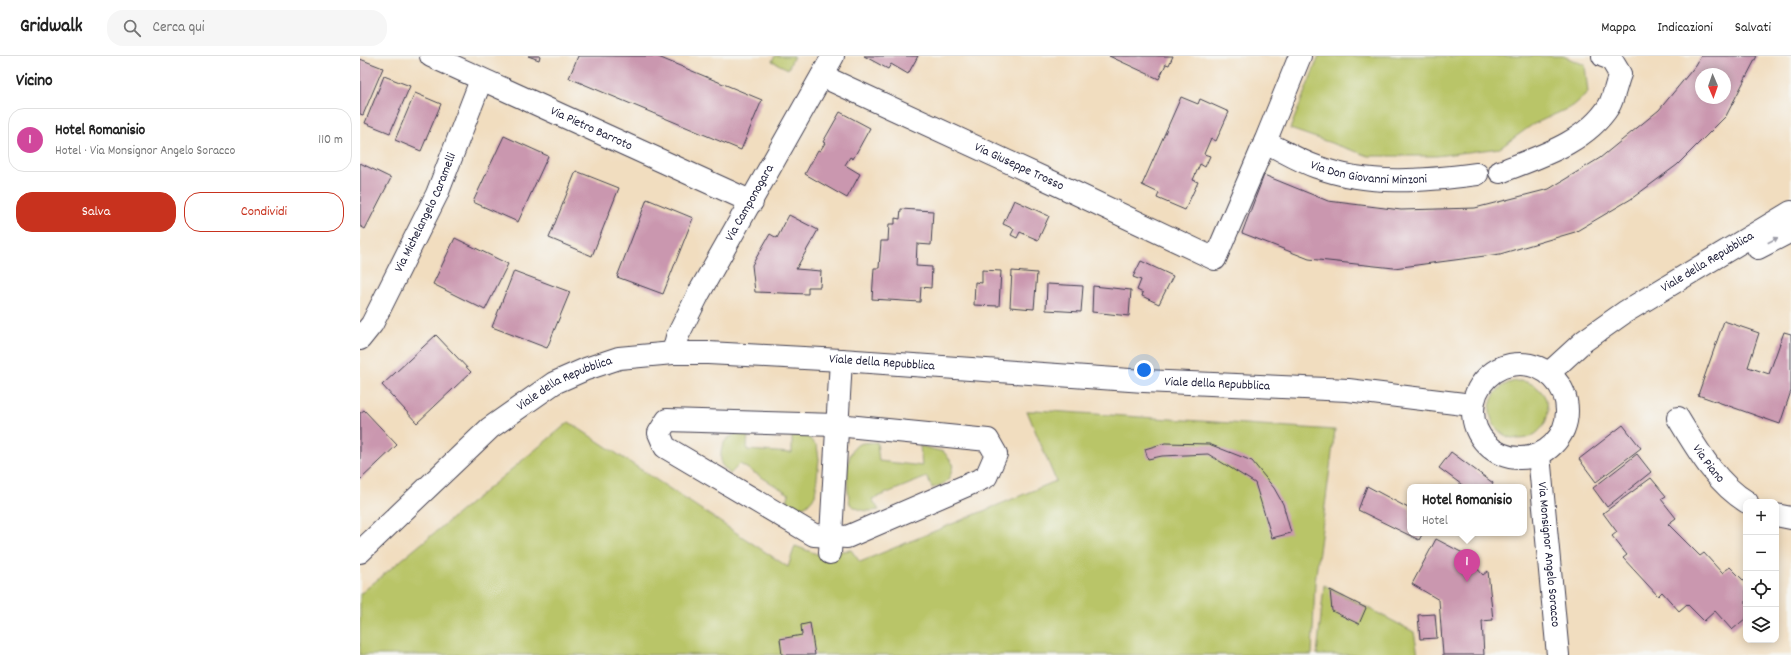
<!DOCTYPE html>
<html lang="it">
<meta charset="utf-8">
<style>
body{margin:0;font-family:Dekko,sans-serif;background:#f6f6f6;color:#222}
.controls{position:absolute;right:12px;bottom:12px;display:grid;overflow:hidden;border-radius:8px;box-shadow:0 2px 10px #0003}
.controls button{width:36px;height:36px;display:grid;place-items:center;padding:0;border:0;border-bottom:1px solid #e0e0e0;background:#fff;color:#222;font:20px sans-serif}
.compass{position:absolute;left:1335px;top:12px;width:36px;height:36px;border-radius:50%;background:#fff;box-shadow:0 2px 10px #0003;rotate:178deg}
.you{position:absolute;left:784px;top:314px;width:14px;height:14px;margin:-10px;border:3px solid #fff;border-radius:50%;background:#1a73e8;box-shadow:0 0 0 6px #1a73e833}
.badge{display:grid;place-items:center;width:26px;height:26px;border-radius:50%;background:#c8321e;color:#fff;font-size:13px;font-weight:700}
.pin{position:absolute;translate:-50% -33px;filter:drop-shadow(0 1px 2px #0008)}
.pin::after{content:'';position:absolute;top:21px;width:14px;height:12px;background:inherit;clip-path:polygon(0 0,100% 0,50% 100%)}
.popup{position:absolute;left:1047px;top:428px;width:120px;height:52px;box-sizing:border-box;display:grid;place-content:center;border-radius:8px;background:#fff;filter:drop-shadow(0 1px 3px #0005);font-size:13px;white-space:nowrap;color:#767676}
.popup b{font-size:15px;color:#222}
.popup::after{content:'';position:absolute;left:50%;top:100%;margin-left:-8px;border:8px solid transparent;border-top-color:#fff}
.list{margin:0;padding:0;list-style:none}
h2{display:flex;justify-content:space-between;align-items:center;height:52px;margin:0;padding:0 16px;font-size:17px}
h2 small{font-size:13px;font-weight:400;color:#767676}
.list li{display:grid;grid-template-columns:26px 1fr auto;gap:12px;align-items:center;box-sizing:border-box;height:64px;margin:0 8px 8px;padding:0 8px;border:1px solid #e0e0e0;border-radius:16px}
.list b{display:block;font-size:15px;white-space:nowrap}
.list p{margin:0;font-size:13px;white-space:nowrap;color:#767676}
.list em{font-size:13px;font-style:normal;color:#767676}
.actions{display:flex;gap:8px;padding:12px 16px}
.actions a{flex:1;padding:9px 0;border:1px solid #c8321e;border-radius:16px;text-align:center;font-size:14px;color:#c8321e}
.actions .main{background:#c8321e;color:#fff}
.icon{flex:none;width:22px;height:22px;fill:none;stroke:currentColor;stroke-width:2;stroke-linecap:round;stroke-linejoin:round}
.map{position:relative;flex:none;width:1431px;height:599px;overflow:hidden}
header{display:flex;align-items:center;gap:24px;box-sizing:border-box;height:56px;padding:0 20px;background:#fff;border-bottom:1px solid #e0e0e0}
header strong{font-size:19px}
nav{display:flex;gap:22px;margin-inline-start:auto;font-size:14px}
.search{width:280px;height:36px;background:#f6f6f6;display:flex;align-items:center;gap:10px;box-sizing:border-box;padding:0 14px;border-radius:16px;color:#767676;font-size:15px}
main{display:flex}
aside{flex:1;background:#fff}
.map>svg:first-child{display:block}
.green{fill:#b9c567;stroke:#6e7451}
.building{fill:#ca97af;fill-rule:evenodd}
.lines{fill:none;stroke-linecap:round;stroke-linejoin:round}
.minor-casing{stroke:#413e4f;stroke-width:24}
.minor{stroke:#fff;stroke-width:22}
.oneway{fill:#9c9ca7}
.labels{text-anchor:middle;dominant-baseline:central;stroke-width:3;stroke-linejoin:round;paint-order:stroke}
.street-label{font-size:13px;fill:#22223b;stroke:#f6f6f2}
</style>
<header>
<strong>Gridwalk</strong>
<div class="search"><svg class="icon" aria-label="search" viewBox="0 0 24 24"><circle cx="10" cy="10" r="6"/><path d="M15 15l6 6"/></svg>Cerca qui</div>
<nav><a>Mappa</a><a>Indicazioni</a><a>Salvati</a></nav>
</header>
<main>
<aside>
<h2>Vicino<small></small></h2>
<ul class="list">
<li><span class="badge" style="background:#d1479c">1</span><div><b>Hotel Romanisio</b><p>Hotel · Via Monsignor Angelo Soracco</p></div><em>110 m</em></li>
</ul>
<div class="actions"><a class="main">Salva</a><a>Condividi</a></div>
</aside>
<div class="map">
<svg width="1431" height="599" viewBox="0 0 1431 599">
<rect width="100%" height="100%" fill="#f6f6f2"/>
<filter id="ink" filterUnits="userSpaceOnUse"><feTurbulence type="fractalNoise" baseFrequency=".025" numOctaves="2"/><feDisplacementMap in="SourceGraphic" scale="8" xChannelSelector="R" yChannelSelector="G"/><feConvolveMatrix kernelMatrix="1 2 1 2 8 2 1 2 1" color-interpolation-filters="sRGB"/></filter>
<filter id="wash" filterUnits="userSpaceOnUse"><feTurbulence type="fractalNoise" baseFrequency=".012" numOctaves="4" result="noise"/><feDisplacementMap in="SourceGraphic" scale="16" xChannelSelector="R" yChannelSelector="G"/><feGaussianBlur stdDeviation="0.9" result="paint"/><feColorMatrix in="noise" values="0 0 0 0 0 0 0 0 0 0 0 0 0 0 0 0 0 1.4 0 .05"/><feComposite in="paint" operator="in"/></filter>
<g filter="url(#wash)">
<rect width="100%" height="100%" fill="#f1ddbf"/>
<!-- green -->
<g class="green">
<polygon points="415,0 434,0 428,13 412,5"/>
<polygon points="959,0 1203,0 1225,9 1228,37 1213,50 1172,69 1140,92 1076,100 1009,100 930,73"/>
<circle cx="1159" cy="354" r="29"/>
<polygon points="675,354 975,374 955,526 952,599 0,599 0,538 209,366 428,511 435,490 457,498 491,494 500,506 696,425 667,355 675,355"/>
<path d="M381,376L388,377L387,394L432,397V379L447,380L457,390L459,403L455,440L447,449L435,454L426,449L429,438L380,408L370,418L361,408C360,389 363,382 381,376Z"/>
<path d="M517,386L519,405L562,410L560,390L584,396L593,408C590,425 588,427 572,432L567,421L512,443L519,454C507,456 499,455 490,448C487,433 483,396 499,388C504,386 512,387 517,386Z"/>
<polygon points="964,529 1054,576 1058,599 957,599"/>
</g>
<g id="blocks">
<!-- building -->
<g class="building">
<polygon points="168,0 180,0 179,4"/>
<polygon points="218,0 296,0 402,44 381,94 209,22"/>
<polygon points="504,0 558,0 548,18 531,8 528,13"/>
<polygon points="749,0 813,0 809,9 806,8 799,23"/>
<path d="M1341,0H1397L1366,60L1317,109L1271,143L1215,176L1140,198L1034,212L949,203L882,177L904,119L968,145L1041,154L1115,152L1189,133L1240,102L1299,54L1336,9ZM1341,18H1365V42H1341Z"/>
<polygon points="0,3 23,12 3,59 0,58"/>
<polygon points="24,20 50,30 30,77 5,67"/>
<polygon points="55,37 81,48 61,95 35,84"/>
<polygon points="821,41 838,48 840,43 869,56 856,85 851,82 844,98 850,100 845,111 840,108 833,124 838,126 825,154 797,142 799,137 782,129"/>
<polygon points="480,56 510,72 493,103 490,101 485,109 500,118 487,142 445,118 458,94 460,95 465,87 463,86"/>
<polygon points="144,80 188,100 158,166 113,146"/>
<polygon points="0,107 31,122 5,173 0,170"/>
<polygon points="216,115 259,132 232,200 189,182"/>
<polygon points="287,143 333,162 303,238 257,221"/>
<polygon points="654,144 689,160 678,184 660,176 657,182 651,179 654,173 643,168"/>
<polygon points="541,153 573,155 571,189 557,188 556,210 572,211 571,232 561,231 560,246 512,243 514,212 519,212 521,185 528,185 529,168 535,168 535,162 540,163"/>
<polygon points="429,159 458,174 436,213 461,215 460,231 448,231 448,238 395,236 392,209 410,178 417,182"/>
<polygon points="95,182 148,208 125,254 73,228"/>
<polygon points="781,205 813,220 799,248 782,240 783,237 777,234 781,224 773,221"/>
<polygon points="622,214 641,215 639,250 614,249 615,226 622,227"/>
<polygon points="154,215 210,236 187,292 132,271"/>
<polygon points="652,215 677,217 674,253 650,251"/>
<polygon points="687,228 723,230 721,256 686,254"/>
<polygon points="733,230 771,234 769,260 732,256"/>
<polygon points="1364,265 1399,277 1388,311 1409,318 1424,276 1431,278 1431,335 1420,368 1338,339"/>
<polygon points="76,279 111,316 57,367 22,329"/>
<polygon points="4,354 37,389 0,424 0,357"/>
<polygon points="1263,369 1281,392 1236,426 1219,403"/>
<polygon points="805,387 849,388 892,405 914,432 923,448 931,477 912,482 895,427 848,398 802,400 788,403 785,393"/>
<polygon points="1091,396 1133,427 1131,431 1105,431 1079,412"/>
<polygon points="1277,398 1291,416 1247,451 1233,432"/>
<polygon points="1291,422 1306,440 1301,443 1316,462 1308,468 1340,500 1344,497 1362,517 1370,511 1386,527 1386,562 1372,574 1355,555 1344,565 1327,548 1319,555 1302,536 1298,540 1263,502 1267,499 1252,480 1257,476 1243,457"/>
<polygon points="1007,430 1050,453 1050,477 1063,477 1059,484 998,454"/>
<polygon points="1076,483 1120,506 1115,510 1123,519 1128,515 1133,564 1122,565 1124,599 1083,599 1079,544 1052,528"/>
<polygon points="970,534 1006,552 999,568 972,555"/>
<polygon points="1075,558 1077,582 1060,583 1058,559"/>
<polygon points="450,567 455,599 422,599 420,583 442,579 441,569"/>
</g>
</g>
</g>
<g filter="url(#ink)">
<use href="#blocks" fill-opacity="0" stroke="#413e4f" stroke-width="1"/>
<g class="lines">
<defs>
<g id="minor">
<path id="s1" d="M71,0L392,146"/>
<path id="s2" d="M940,0L905,86C922,94 939,105 957,111C1008,130 1064,125 1117,118"/>
<path id="s3" d="M462,20L692,126L855,203L905,86"/>
<path d="M1140,116C1178,101 1226,87 1249,50C1254,41 1256,28 1260,18L1251,3L1243,0"/>
<polyline points="1398,192 1431,175"/>
<path id="s4" d="M0,283L12,268L77,138L121,24"/>
<path id="s5" d="M313,297L317,281L339,237L473,0"/>
<circle cx="1160" cy="355" r="47"/>
<path id="s6" d="M1189,317L1224,285L1265,256L1431,156"/>
<path id="s7" d="M1318,362C1337,393 1356,427 1387,446"/>
<polygon points="307,364 477,369 628,384 636,398 626,421 487,481 454,479 305,391 299,377"/>
<path id="s8" d="M1179,399L1198,599"/>
<polyline points="1416,459 1431,462"/>
<path id="s9" d="M0,496L130,372L194,327L226,313L259,302L313,297H348L481,304L784,325L988,334L1112,349"/>
<polyline points="470,497 481,304"/>
</g>
</defs>
<!-- minor casing -->
<use href="#minor" class="minor-casing"/>
<!-- minor -->
<use href="#minor" class="minor"/>
</g>
<!-- one-way arrows -->
<defs><path id="oneway-solid" d="M-6-.8H1V-3.2L6.5 0L1 3.2V.8H-6Z"/></defs>
<use class="oneway" href="#oneway-solid" transform="translate(1413 184) rotate(-27)"/>
</g>
<g class="labels">
<!-- street labels -->
<g class="street-label">
<text stroke="none"><textPath href="#s1" startOffset="176">Via Pietro Barroto</textPath></text>
<text stroke="none"><textPath href="#s3" startOffset="217">Via Giuseppe Trosso</textPath></text>
<text stroke="none"><textPath href="#s2" startOffset="203">Via Don Giovanni Minzoni</textPath></text>
<text stroke="none"><textPath href="#s5" startOffset="169">Via Camponogara</textPath></text>
<text stroke="none"><textPath href="#s4" startOffset="143">Via Michelangelo Caramelli</textPath></text>
<text stroke="none"><textPath href="#s6" startOffset="194">Viale della Repubblica</textPath></text>
<text stroke="none"><textPath href="#s9" startOffset="591">Viale della Repubblica</textPath></text>
<text stroke="none"><textPath href="#s9" startOffset="927">Viale della Repubblica</textPath></text>
<text stroke="none"><textPath href="#s9" startOffset="267">Viale della Repubblica</textPath></text>
<text stroke="none"><textPath href="#s7" startOffset="55">Via Piano</textPath></text>
<text stroke="none"><textPath href="#s8" startOffset="100">Via Monsignor Angelo Soracco</textPath></text>
</g>
</g>
</svg>
<div class="controls">
<button>+</button>
<button>−</button>
<button><svg class="icon" aria-label="locate" viewBox="0 0 24 24"><circle cx="12" cy="12" r="6"/><path d="M12 2v4M12 18v4M2 12h4M18 12h4"/></svg></button>
<button><svg class="icon" aria-label="layers" viewBox="0 0 24 24"><path d="M12 4l9 5-9 5-9-5zM3 14l9 5 9-5"/></svg></button>
</div>
<svg class="compass" viewBox="-18 -18 36 36"><path d="M0-13l5 13h-10z" fill="#e53935"/><path d="M0 13l5-13h-10z" fill="#767676"/></svg>
<div class="you"></div>
<div class="pin badge" style="left:1107px;top:526px;background:#d1479c">1</div>
<div class="popup"><b>Hotel Romanisio</b>Hotel</div>
</div>
</main>
